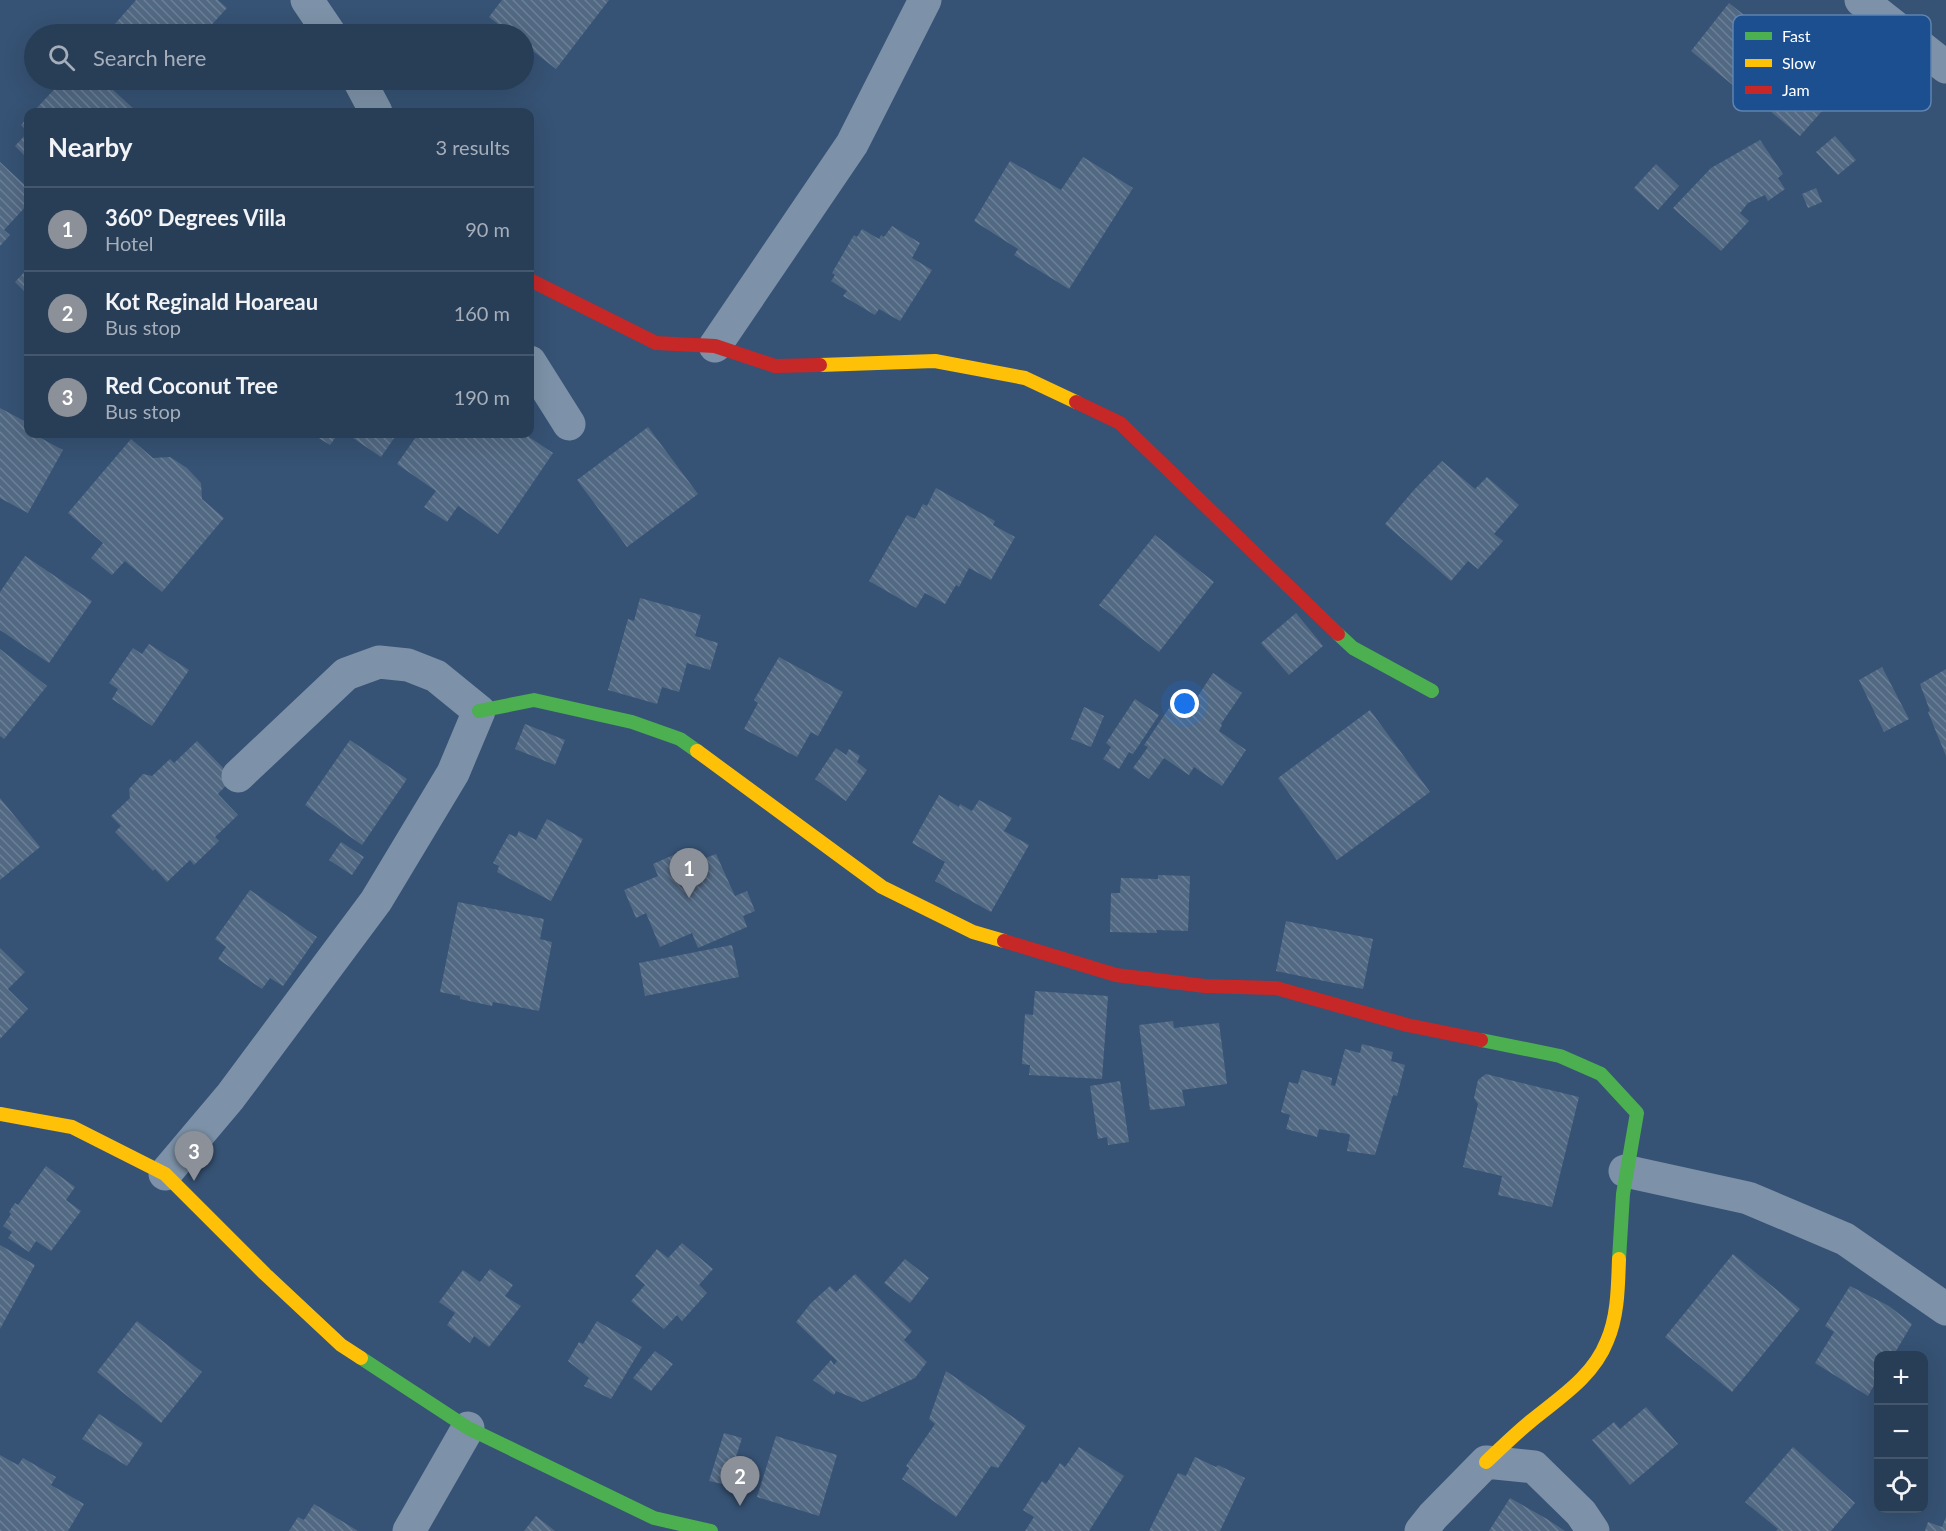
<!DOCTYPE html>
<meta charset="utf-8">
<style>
body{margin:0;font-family:Lato,sans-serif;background:#344961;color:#f1f3f6}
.controls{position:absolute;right:18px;bottom:18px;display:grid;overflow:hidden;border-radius:12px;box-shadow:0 6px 24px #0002}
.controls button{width:54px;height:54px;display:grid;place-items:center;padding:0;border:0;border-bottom:2px solid #44576d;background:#283e57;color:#f1f3f6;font:30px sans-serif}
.you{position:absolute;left:1185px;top:704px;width:21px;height:21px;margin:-15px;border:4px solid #fff;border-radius:50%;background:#1a73e8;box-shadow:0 0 0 9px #1a73e833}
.badge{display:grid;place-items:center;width:39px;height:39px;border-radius:50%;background:#8c9099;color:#fff;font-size:20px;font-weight:700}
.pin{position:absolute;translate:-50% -50px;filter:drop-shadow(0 2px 3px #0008)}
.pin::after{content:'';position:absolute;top:32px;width:21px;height:18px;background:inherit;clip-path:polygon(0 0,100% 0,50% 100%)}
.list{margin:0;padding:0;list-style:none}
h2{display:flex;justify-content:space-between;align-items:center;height:78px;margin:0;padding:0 24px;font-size:26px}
h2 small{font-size:20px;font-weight:400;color:#a5aeba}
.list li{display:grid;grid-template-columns:39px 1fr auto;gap:18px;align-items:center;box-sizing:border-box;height:84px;padding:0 24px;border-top:2px solid #44576d}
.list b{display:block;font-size:22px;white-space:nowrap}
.list p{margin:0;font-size:20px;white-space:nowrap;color:#a5aeba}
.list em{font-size:20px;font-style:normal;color:#a5aeba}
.icon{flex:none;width:33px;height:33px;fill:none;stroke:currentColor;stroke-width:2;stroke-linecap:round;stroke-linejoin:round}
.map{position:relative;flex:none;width:1946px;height:1531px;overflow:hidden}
.search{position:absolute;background:#283e57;box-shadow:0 6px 24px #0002;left:24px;top:24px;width:510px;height:66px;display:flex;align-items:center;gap:15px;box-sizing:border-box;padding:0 21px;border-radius:33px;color:#a5aeba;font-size:22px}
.panel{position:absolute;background:#283e57;box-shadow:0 6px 24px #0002;left:24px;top:108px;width:510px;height:330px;border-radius:12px}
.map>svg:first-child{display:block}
.building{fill:url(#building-back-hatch)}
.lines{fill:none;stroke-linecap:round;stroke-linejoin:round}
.street{stroke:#7d92a8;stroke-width:33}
.fast{stroke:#4caf50;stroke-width:14}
.slow{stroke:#ffc107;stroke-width:14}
.jam{stroke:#c62828;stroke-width:14}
.key{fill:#1b4f8f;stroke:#5f84b1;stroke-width:1.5}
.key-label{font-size:16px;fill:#fff}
</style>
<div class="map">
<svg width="1946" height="1531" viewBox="0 0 1946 1531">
<defs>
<pattern id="building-back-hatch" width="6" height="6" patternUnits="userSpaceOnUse" patternTransform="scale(1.5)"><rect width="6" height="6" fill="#526984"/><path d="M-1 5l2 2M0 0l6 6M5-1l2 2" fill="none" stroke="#6c8096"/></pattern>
</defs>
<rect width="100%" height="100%" fill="#365274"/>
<!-- building -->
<g class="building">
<polygon points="136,0 218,0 227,8 203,34 117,34 121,31 114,25"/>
<polygon points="502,0 609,0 556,69 524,44 524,34 511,34 489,17"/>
<polygon points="1729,3 1778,42 1740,91 1691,51"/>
<polygon points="1801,47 1845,85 1800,136 1756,99"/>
<polygon points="63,80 74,81 102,80 134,109 131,112 33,112"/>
<polygon points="146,80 161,80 154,87"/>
<polygon points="28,117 28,159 15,146 28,132 21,125"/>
<polygon points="1835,136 1856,160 1838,175 1816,152"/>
<polygon points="1760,140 1783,174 1778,178 1785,189 1768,201 1765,195 1748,203 1740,213 1749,221 1721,251 1673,208 1711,168"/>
<polygon points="1083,157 1133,188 1069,289 1014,255 1018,249 974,221 1010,161 1061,190"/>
<polygon points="0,162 28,188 28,204 4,230 10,235 0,246"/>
<polygon points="1656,164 1679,186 1658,210 1634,188"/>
<polygon points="1816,188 1822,202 1808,208 1802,194"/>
<polygon points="892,226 920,243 912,258 932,270 900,321 879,309 875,315 843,296 847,291 831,281 835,275 832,273 854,235 857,237 862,229 879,239 881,235 884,237"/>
<polygon points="28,268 28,295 15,282"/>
<polygon points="0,408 28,423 27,430 28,434 33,434 63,450 28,513 0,498"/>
<polygon points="648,427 698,494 627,547 577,480"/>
<polygon points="312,434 338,434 330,445"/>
<polygon points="347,434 397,434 381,457"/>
<polygon points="418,434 528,434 529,437 553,453 498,534 458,506 447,522 424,507 436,491 397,464"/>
<polygon points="131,439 153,458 170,457 187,468 201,483 202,499 224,518 162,592 125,561 112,575 91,558 103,543 68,513"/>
<polygon points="1442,461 1475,489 1487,477 1519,505 1494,534 1503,541 1478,569 1468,561 1451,581 1385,524 1413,491"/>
<polygon points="936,488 995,521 993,525 1015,537 991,580 969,568 959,587 956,585 945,604 925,593 916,608 869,581 907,515 915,519 923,504 927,506"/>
<polygon points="1155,535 1214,582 1159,652 1099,605"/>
<polygon points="25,556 92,601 49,663 0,630 0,592"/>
<polygon points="640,598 701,615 695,636 718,643 710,670 687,663 679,692 662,687 657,704 608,690 628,619 634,621"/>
<polygon points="1296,613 1323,646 1289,675 1261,643"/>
<polygon points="149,644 189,670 152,726 112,699 118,689 109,683 133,648 142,654"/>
<polygon points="0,649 47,686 4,739 0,736"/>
<polygon points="779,657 843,692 818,736 811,732 797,757 744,729 758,703 754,700"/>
<polygon points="1882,667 1909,719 1884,732 1859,680"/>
<polygon points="1946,669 1946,756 1928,712 1930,711 1920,684"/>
<polygon points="1213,673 1242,693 1221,724 1222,725 1219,731 1246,750 1222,786 1194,767 1189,775 1164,758 1149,779 1133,768 1148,747 1144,745 1178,695 1182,697 1188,690 1198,696"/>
<polygon points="1135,699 1159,715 1133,754 1129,752 1119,769 1103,759 1111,747 1106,743"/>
<polygon points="1084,707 1104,716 1091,747 1071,739"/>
<polygon points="1370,710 1430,792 1337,860 1278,778"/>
<polygon points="525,724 565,740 555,765 515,749"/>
<polygon points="350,740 407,779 362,845 305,805"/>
<polygon points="197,741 233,778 218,794 238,815 215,837 219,841 194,865 190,860 167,882 155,869 153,871 115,832 121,826 111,816 130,798 129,789 143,774 152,776 170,759 174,763"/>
<polygon points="836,748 846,755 849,749 860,756 857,762 867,770 846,801 815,779"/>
<polygon points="939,795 959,807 960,804 972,811 979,800 1012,818 1004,831 1029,845 991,912 935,881 945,862 912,843"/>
<polygon points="0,798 40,847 0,880"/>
<polygon points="547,819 583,839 551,901 497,872 499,866 493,863 509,834 516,837 519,831 536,840"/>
<polygon points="341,842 364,857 352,875 329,860"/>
<polygon points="689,848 695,862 716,854 735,896 747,891 755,911 743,916 747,927 698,948 692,933 660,947 646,913 636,918 624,890 658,876 653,864"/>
<polygon points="1158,875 1190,876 1188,931 1156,930 1157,933 1110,932 1111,893 1120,893 1121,878 1158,879"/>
<polygon points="250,890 317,937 283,986 270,978 262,989 218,959 226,947 215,939"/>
<polygon points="458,902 544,919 540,939 552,942 539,1011 493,1002 492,1006 460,999 460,996 440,992"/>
<polygon points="1286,921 1373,939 1363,989 1276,971"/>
<polygon points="732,945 739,977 645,996 639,963"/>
<polygon points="0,948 25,972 8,989 28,1009 0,1039"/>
<polygon points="1035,991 1108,996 1102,1079 1029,1075 1030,1065 1022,1064 1025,1014 1033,1015"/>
<polygon points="1173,1021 1174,1028 1219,1023 1227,1084 1182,1090 1185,1106 1150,1110 1139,1025"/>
<polygon points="1362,1044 1393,1052 1391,1061 1405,1065 1397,1096 1393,1095 1375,1155 1347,1151 1350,1135 1348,1134 1319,1129 1317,1137 1286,1129 1290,1115 1281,1112 1289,1082 1298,1084 1302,1070 1332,1078 1331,1085 1335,1086 1345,1049 1360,1053"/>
<polygon points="1486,1074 1579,1097 1552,1207 1498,1195 1502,1176 1463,1167 1478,1104 1474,1098 1478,1080"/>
<polygon points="1120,1081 1129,1142 1108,1145 1107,1137 1098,1139 1090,1086"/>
<polygon points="46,1166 75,1187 66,1200 81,1211 51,1251 36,1241 29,1252 8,1238 12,1232 3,1226 11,1214 9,1212 15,1203 18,1205"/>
<polygon points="682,1243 713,1269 699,1285 707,1293 682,1321 677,1315 664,1329 631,1301 645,1285 635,1276 657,1249 668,1258"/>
<polygon points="0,1245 35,1265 0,1329"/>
<polygon points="1733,1254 1800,1309 1732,1392 1665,1337"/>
<polygon points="905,1259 929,1278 910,1303 884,1283"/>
<polygon points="490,1269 513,1285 505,1296 521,1306 489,1347 474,1336 470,1343 447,1325 455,1313 439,1302 463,1270 480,1282"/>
<polygon points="855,1274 912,1331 904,1340 927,1362 915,1378 863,1402 836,1391 834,1395 813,1380 831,1360 834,1365 837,1361 796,1322 811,1303 830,1286 836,1292"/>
<polygon points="1850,1286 1889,1306 1912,1324 1893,1356 1878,1356 1878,1378 1868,1396 1815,1363 1834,1332 1825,1326"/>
<polygon points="137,1321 202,1372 161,1423 97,1372"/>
<polygon points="597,1321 642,1347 611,1399 584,1386 589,1378 568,1361 579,1342 583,1344"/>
<polygon points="655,1351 673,1364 651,1391 633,1378"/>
<polygon points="946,1371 1026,1426 998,1468 991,1466 956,1517 902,1479 909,1468 906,1466 935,1424 929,1419"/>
<polygon points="1646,1407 1678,1444 1630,1485 1592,1440 1614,1422 1620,1429"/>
<polygon points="99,1414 143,1443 127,1466 82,1439"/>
<polygon points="724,1433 742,1438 727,1485 709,1481"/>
<polygon points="776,1436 837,1455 819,1516 757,1497"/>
<polygon points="1079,1447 1124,1476 1089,1531 1025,1531 1034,1517 1023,1510 1042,1481 1046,1484 1060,1463 1065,1467"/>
<polygon points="1793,1447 1855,1503 1831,1531 1776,1531 1778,1529 1745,1502"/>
<polygon points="0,1455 18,1465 23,1458 56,1477 51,1485 84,1504 68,1531 0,1531"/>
<polygon points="1195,1457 1216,1467 1218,1465 1245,1478 1220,1531 1149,1531 1178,1473 1186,1476"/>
<polygon points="1510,1498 1547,1519 1565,1531 1489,1531"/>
<polygon points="314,1504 358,1531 289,1531 298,1517 304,1520"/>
<polygon points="536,1516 555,1531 524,1531"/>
<polygon points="1946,1517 1946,1531 1925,1531 1928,1522 1942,1527"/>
</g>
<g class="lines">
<!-- street -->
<g class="street">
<polyline points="307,0 330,34"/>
<polyline points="1861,0 1946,67"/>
<polyline points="359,80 376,112"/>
<polyline points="715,346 852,144 925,0"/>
<polyline points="530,362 569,424"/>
<polyline points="1625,1171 1748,1198 1845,1239 1946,1309"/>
<polyline points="165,1174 230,1097 376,901 453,773 479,711 436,676 408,665 379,662 346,674 238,776"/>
<polyline points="409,1531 468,1428"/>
<polyline points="1421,1531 1433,1516 1486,1462 1534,1467 1581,1513 1593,1531"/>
</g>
<!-- fast -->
<g class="fast">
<polyline points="1338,634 1353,648 1432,691"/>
<polyline points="479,711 534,700 632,722 680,739 697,751"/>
<polyline points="1481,1040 1560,1056 1601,1074 1637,1113 1623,1194 1619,1259"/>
<polyline points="361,1358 468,1428 654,1518 711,1531"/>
</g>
<!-- slow -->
<g class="slow">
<polyline points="820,365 935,361 1025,378 1076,402"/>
<polyline points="697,751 882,887 973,932 1004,941"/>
<polyline points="0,1114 72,1127 165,1174 265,1274 341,1345 361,1358"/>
<path d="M1486,1462C1501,1448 1515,1434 1531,1421C1559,1398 1593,1377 1607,1341C1618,1316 1618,1286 1619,1259"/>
</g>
<!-- jam -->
<g class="jam">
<polyline points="530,280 656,343 715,346 775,366 820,365"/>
<polyline points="1076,402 1120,423 1338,634"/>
<polyline points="1004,941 1116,975 1205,986 1276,988 1407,1025 1481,1040"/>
</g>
</g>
<!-- legend -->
<rect x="1733" y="15" width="198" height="96" rx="9" class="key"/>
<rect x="1745" y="32" width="27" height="8" fill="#4caf50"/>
<rect x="1745" y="59" width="27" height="8" fill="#ffc107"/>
<rect x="1745" y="86" width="27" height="8" fill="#c62828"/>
<g class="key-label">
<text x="1782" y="42">Fast</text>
<text x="1782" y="69">Slow</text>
<text x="1782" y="96">Jam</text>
</g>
</svg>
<div class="controls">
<button>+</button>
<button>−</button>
<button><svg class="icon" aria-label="locate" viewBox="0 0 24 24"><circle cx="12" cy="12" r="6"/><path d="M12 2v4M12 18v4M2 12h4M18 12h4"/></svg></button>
</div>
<div class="you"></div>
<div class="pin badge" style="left:689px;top:898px">1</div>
<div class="pin badge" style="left:740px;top:1506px">2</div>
<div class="pin badge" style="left:194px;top:1181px">3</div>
<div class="search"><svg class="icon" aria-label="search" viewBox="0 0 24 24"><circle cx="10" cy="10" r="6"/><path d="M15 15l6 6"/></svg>Search here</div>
<section class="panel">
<h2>Nearby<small>3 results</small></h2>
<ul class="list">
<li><span class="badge">1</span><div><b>360° Degrees Villa</b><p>Hotel</p></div><em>90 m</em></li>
<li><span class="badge">2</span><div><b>Kot Reginald Hoareau</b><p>Bus stop</p></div><em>160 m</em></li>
<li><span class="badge">3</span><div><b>Red Coconut Tree</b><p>Bus stop</p></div><em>190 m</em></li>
</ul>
</section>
</div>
